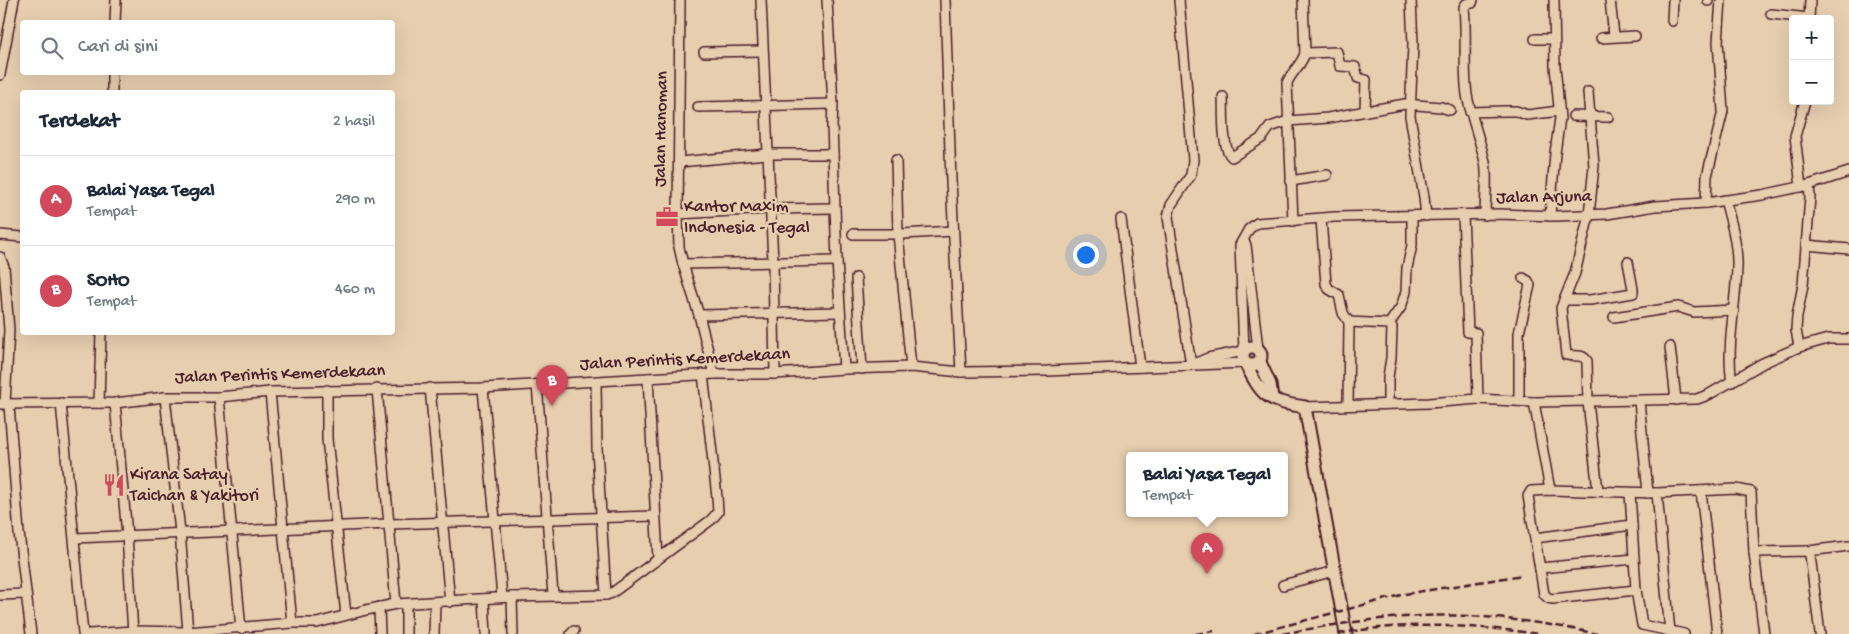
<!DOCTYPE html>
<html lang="id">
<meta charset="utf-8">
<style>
body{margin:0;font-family:"Gochi Hand",sans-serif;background:#f6f6f7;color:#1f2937}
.controls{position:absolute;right:15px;top:15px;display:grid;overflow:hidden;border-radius:5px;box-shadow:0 5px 20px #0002}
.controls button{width:45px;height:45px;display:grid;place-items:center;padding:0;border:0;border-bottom:1px solid #e0e1e3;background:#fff;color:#1f2937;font:25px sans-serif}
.you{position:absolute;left:1085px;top:254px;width:18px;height:18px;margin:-12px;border:4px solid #fff;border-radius:50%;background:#1a73e8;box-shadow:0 0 0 8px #1a73e833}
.badge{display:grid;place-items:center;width:32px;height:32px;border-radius:50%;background:#d1495b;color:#fff;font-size:16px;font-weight:700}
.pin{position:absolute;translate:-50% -41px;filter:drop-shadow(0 1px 2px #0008)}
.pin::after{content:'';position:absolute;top:26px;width:18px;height:15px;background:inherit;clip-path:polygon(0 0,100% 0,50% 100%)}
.popup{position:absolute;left:1126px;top:452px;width:162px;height:65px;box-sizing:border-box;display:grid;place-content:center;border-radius:5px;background:#fff;filter:drop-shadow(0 1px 4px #0005);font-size:16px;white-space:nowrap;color:#747a83}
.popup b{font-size:19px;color:#1f2937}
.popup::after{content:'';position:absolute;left:50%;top:100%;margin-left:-10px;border:10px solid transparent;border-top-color:#fff}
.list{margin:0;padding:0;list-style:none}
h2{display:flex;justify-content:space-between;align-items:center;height:65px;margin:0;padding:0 20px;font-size:21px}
h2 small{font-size:16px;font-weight:400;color:#747a83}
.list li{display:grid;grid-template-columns:32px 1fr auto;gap:15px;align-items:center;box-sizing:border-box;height:90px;padding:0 20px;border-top:1px solid #e0e1e3}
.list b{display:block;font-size:19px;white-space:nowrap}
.list p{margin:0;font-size:16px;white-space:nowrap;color:#747a83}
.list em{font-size:16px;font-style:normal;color:#747a83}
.icon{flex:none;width:28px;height:28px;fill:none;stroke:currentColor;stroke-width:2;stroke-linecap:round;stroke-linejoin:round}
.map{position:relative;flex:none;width:1849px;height:634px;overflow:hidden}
.search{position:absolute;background:#fff;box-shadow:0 5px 20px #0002;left:20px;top:20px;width:375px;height:55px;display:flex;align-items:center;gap:12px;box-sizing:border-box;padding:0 18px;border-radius:5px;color:#747a83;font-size:19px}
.panel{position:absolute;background:#fff;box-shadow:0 5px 20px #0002;left:20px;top:90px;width:375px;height:245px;border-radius:5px}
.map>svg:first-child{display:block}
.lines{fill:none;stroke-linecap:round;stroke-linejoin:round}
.minor-casing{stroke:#4a1f2b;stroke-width:12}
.tertiary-casing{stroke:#4a1f2b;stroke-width:15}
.minor{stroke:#e7ceaf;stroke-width:9}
.tertiary{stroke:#e7ceaf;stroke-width:11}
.rail{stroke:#4a1f2b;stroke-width:2.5;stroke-dasharray:8 4;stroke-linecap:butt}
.labels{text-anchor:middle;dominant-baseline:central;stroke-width:5;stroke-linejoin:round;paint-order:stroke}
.street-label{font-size:18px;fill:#4a1f2b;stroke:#e7ceaf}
.poi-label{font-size:18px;fill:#4a1f2b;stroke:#e7ceaf;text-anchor:start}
</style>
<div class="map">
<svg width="1849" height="634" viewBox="0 0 1849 634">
<rect width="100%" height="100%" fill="#e7ceaf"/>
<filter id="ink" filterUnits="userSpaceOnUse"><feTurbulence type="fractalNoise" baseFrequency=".02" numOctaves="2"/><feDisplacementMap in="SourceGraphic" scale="10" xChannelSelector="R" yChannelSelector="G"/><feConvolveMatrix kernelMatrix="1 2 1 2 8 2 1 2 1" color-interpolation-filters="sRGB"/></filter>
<g filter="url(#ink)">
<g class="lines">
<defs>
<g id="minor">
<polyline points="680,0 678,214 679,247 683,264 699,315 714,374"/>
<polyline points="761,0 773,262 775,374"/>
<polyline points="827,0 833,104 832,126 837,261 844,369"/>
<polyline points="945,0 951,181 961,372"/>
<polyline points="1179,0 1193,160 1191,175 1171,205 1168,217 1191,365"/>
<polyline points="1411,0 1413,44 1410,116 1424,197 1426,216"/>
<path d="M1473,0L1472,3L1466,4L1464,7C1467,36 1463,66 1467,95C1471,118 1480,139 1485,162C1488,179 1485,198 1485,215"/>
<polyline points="1610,0 1614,36"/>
<polyline points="1708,1 1708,0"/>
<polyline points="1771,14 1809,18"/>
<polyline points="1809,19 1810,0"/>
<polyline points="1672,21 1673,0"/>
<polyline points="115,22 116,0"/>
<polyline points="1601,38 1635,36"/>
<polyline points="1535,39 1554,39"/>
<polyline points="704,52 762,51"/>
<polyline points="1305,53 1337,52 1340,66 1355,67 1358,78 1366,80 1365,111"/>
<polyline points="0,75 14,0"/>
<polyline points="112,92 112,72"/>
<path d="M1588,92L1594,166L1589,215L1575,273L1561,308L1566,355C1574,357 1582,353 1587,361L1588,402L1598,491"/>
<path d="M1223,97C1224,110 1221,149 1232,157L1262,138L1270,127L1288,121L1328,118L1405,104L1441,107L1450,110"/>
<polyline points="698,107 833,104"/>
<polyline points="1470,112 1505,111 1516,111 1527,115 1559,111"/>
<polyline points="1573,116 1608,117"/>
<polyline points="896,160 898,234 911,367"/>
<polyline points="679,162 767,154 833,154"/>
<polyline points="1291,181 1327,175"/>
<polyline points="1801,187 1795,136 1805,101"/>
<path d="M1725,200C1731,222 1738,245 1737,268C1736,302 1726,349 1732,382"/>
<polyline points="1706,203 1707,176 1723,111 1718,42 1721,0"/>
<polyline points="678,214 769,209 835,208"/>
<polyline points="1463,215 1468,332 1476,333 1478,399"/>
<polyline points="1550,216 1555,153 1560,118 1555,66 1554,0"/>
<polyline points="1121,219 1140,367"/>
<polyline points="1321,219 1326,284 1329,289 1339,295 1343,313 1349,322 1348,405"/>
<path d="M1293,221L1287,83C1291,72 1302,65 1305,53L1303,0"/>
<polyline points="853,234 903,234 953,231"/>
<polyline points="0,235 22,237"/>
<polyline points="1243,240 1246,245 1258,349"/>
<polyline points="1806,245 1849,249"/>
<polyline points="0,257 4,267 9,330 5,404"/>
<polyline points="683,264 837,261"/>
<polyline points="856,278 862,369"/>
<polyline points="1564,300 1590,300 1633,293 1633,289 1628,262"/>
<polyline points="699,315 840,312"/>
<polyline points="1614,317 1678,307 1694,312 1734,310"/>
<polyline points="1349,322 1389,324 1392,327 1391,358 1388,377 1388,404"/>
<polyline points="1389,324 1401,307 1406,292 1407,268 1412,245 1412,216"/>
<polyline points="1670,347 1676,400"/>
<polyline points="1799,347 1796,330 1797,316 1803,285 1810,197 1809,185"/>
<polyline points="1194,364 1208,358 1244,351 1240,245 1249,229 1257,223 1335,217 1500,214 1556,216 1607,214 1655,206 1706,203 1762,195 1809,185 1849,172"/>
<polyline points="648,378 658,558"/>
<polyline points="596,382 597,449 606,595"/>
<polyline points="537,384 553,595"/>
<polyline points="430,388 450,602"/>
<polyline points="483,388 502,597"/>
<polyline points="377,389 396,604"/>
<polyline points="327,390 327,439 346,615"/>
<polyline points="270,392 292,623"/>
<polyline points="165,397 180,532 188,632"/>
<polyline points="219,397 241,629"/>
<polyline points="1519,401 1519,333 1530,285 1528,281 1523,278"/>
<polyline points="1639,401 1648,493"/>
<polyline points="1534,402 1550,490"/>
<polyline points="61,403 83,634"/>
<polyline points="99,403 101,332"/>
<polyline points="115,403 127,535 133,634"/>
<polyline points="0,404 115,403 165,397 219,397 270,392 483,388 714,374 775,374 844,369 911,367 961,372 1047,371 1245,363"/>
<polyline points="9,405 19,533 31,634"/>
<polyline points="1305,407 1429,403 1478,399 1534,402 1697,399 1708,395 1763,363 1799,347 1828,339 1849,339"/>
<polyline points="1701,491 1717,634"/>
<polyline points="1630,493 1636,590 1642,625 1684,634"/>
<polyline points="75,538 389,524 655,516"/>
<polyline points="1535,538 1632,525"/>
<polyline points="1808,551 1849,546"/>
<polyline points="1754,552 1808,551 1810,555 1820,634"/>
<polyline points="1540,568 1634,559"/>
<polyline points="1283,585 1334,571"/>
<polyline points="1636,590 1553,599 1548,598 1544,594 1528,496 1531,491 1550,490 1657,493"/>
<polyline points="0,595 25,594"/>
<polyline points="512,597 513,634"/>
<polyline points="484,600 486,634"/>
<polyline points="406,605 406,634"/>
<polyline points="379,607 380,634"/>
<polyline points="1670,632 1657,493 1736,489 1751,492 1754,552 1764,634"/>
<polyline points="89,634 133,631 188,632 292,623 317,623 366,610 396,604 512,597 606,595 612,593 711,520 718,512 717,497 703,374"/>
<polyline points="434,634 435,603"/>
<polyline points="571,634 574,631"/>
</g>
<g id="tertiary">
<circle cx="1252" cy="356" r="9"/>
<polyline points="1260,362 1270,384 1272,398"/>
<path d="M1245,363C1263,397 1266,401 1305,407L1346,634"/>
</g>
</defs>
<!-- minor casing -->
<use href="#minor" class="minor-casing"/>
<!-- tertiary casing -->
<use href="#tertiary" class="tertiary-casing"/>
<!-- minor -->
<use href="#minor" class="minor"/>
<!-- tertiary -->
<use href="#tertiary" class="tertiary"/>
<!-- rail -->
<g class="rail">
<polyline points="1196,634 1214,631"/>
<polyline points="1254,634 1405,594 1523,575"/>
<path d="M1282,634C1329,625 1375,618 1422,616C1475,613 1545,622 1597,634"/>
<path d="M1338,634C1402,621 1474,625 1539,634"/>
</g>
</g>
</g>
<!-- icons -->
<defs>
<symbol id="office-bare" viewBox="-9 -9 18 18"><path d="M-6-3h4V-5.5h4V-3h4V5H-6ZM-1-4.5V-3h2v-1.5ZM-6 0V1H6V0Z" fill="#d1495b" stroke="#e7ceaf" stroke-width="2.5" paint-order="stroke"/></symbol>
<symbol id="restaurant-bare" viewBox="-9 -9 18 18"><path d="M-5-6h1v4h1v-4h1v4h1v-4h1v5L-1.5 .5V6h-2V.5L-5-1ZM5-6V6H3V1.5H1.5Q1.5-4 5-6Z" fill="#d1495b" stroke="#e7ceaf" stroke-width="2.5" paint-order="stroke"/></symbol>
</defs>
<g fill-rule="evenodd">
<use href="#office-bare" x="651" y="201" width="32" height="32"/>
<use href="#restaurant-bare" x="98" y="469" width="32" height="32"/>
</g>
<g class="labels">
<!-- street labels -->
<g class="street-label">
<text transform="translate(662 129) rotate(-89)">Jalan Hanoman</text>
<text transform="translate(1544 198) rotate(-1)">Jalan Arjuna</text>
<text transform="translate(685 360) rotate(-3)">Jalan Perintis Kemerdekaan</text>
<text transform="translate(280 375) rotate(-2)">Jalan Perintis Kemerdekaan</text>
</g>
<!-- poi labels -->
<g class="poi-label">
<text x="684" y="207">Kantor Maxim<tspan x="684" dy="21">Indonesia - Tegal</tspan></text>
<text x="130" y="475">Kirana Satay<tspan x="130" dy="21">Taichan &amp; Yakitori</tspan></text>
</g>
</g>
</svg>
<div class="controls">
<button>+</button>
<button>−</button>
</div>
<div class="you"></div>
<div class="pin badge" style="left:1207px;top:574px">A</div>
<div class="popup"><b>Balai Yasa Tegal</b>Tempat</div>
<div class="pin badge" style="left:552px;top:406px">B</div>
<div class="search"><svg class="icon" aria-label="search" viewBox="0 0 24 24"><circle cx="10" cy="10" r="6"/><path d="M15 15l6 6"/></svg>Cari di sini</div>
<section class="panel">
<h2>Terdekat<small>2 hasil</small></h2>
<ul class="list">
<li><span class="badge">A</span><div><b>Balai Yasa Tegal</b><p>Tempat</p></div><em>290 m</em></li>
<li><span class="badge">B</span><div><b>SOHO</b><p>Tempat</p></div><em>460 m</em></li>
</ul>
</section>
</div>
